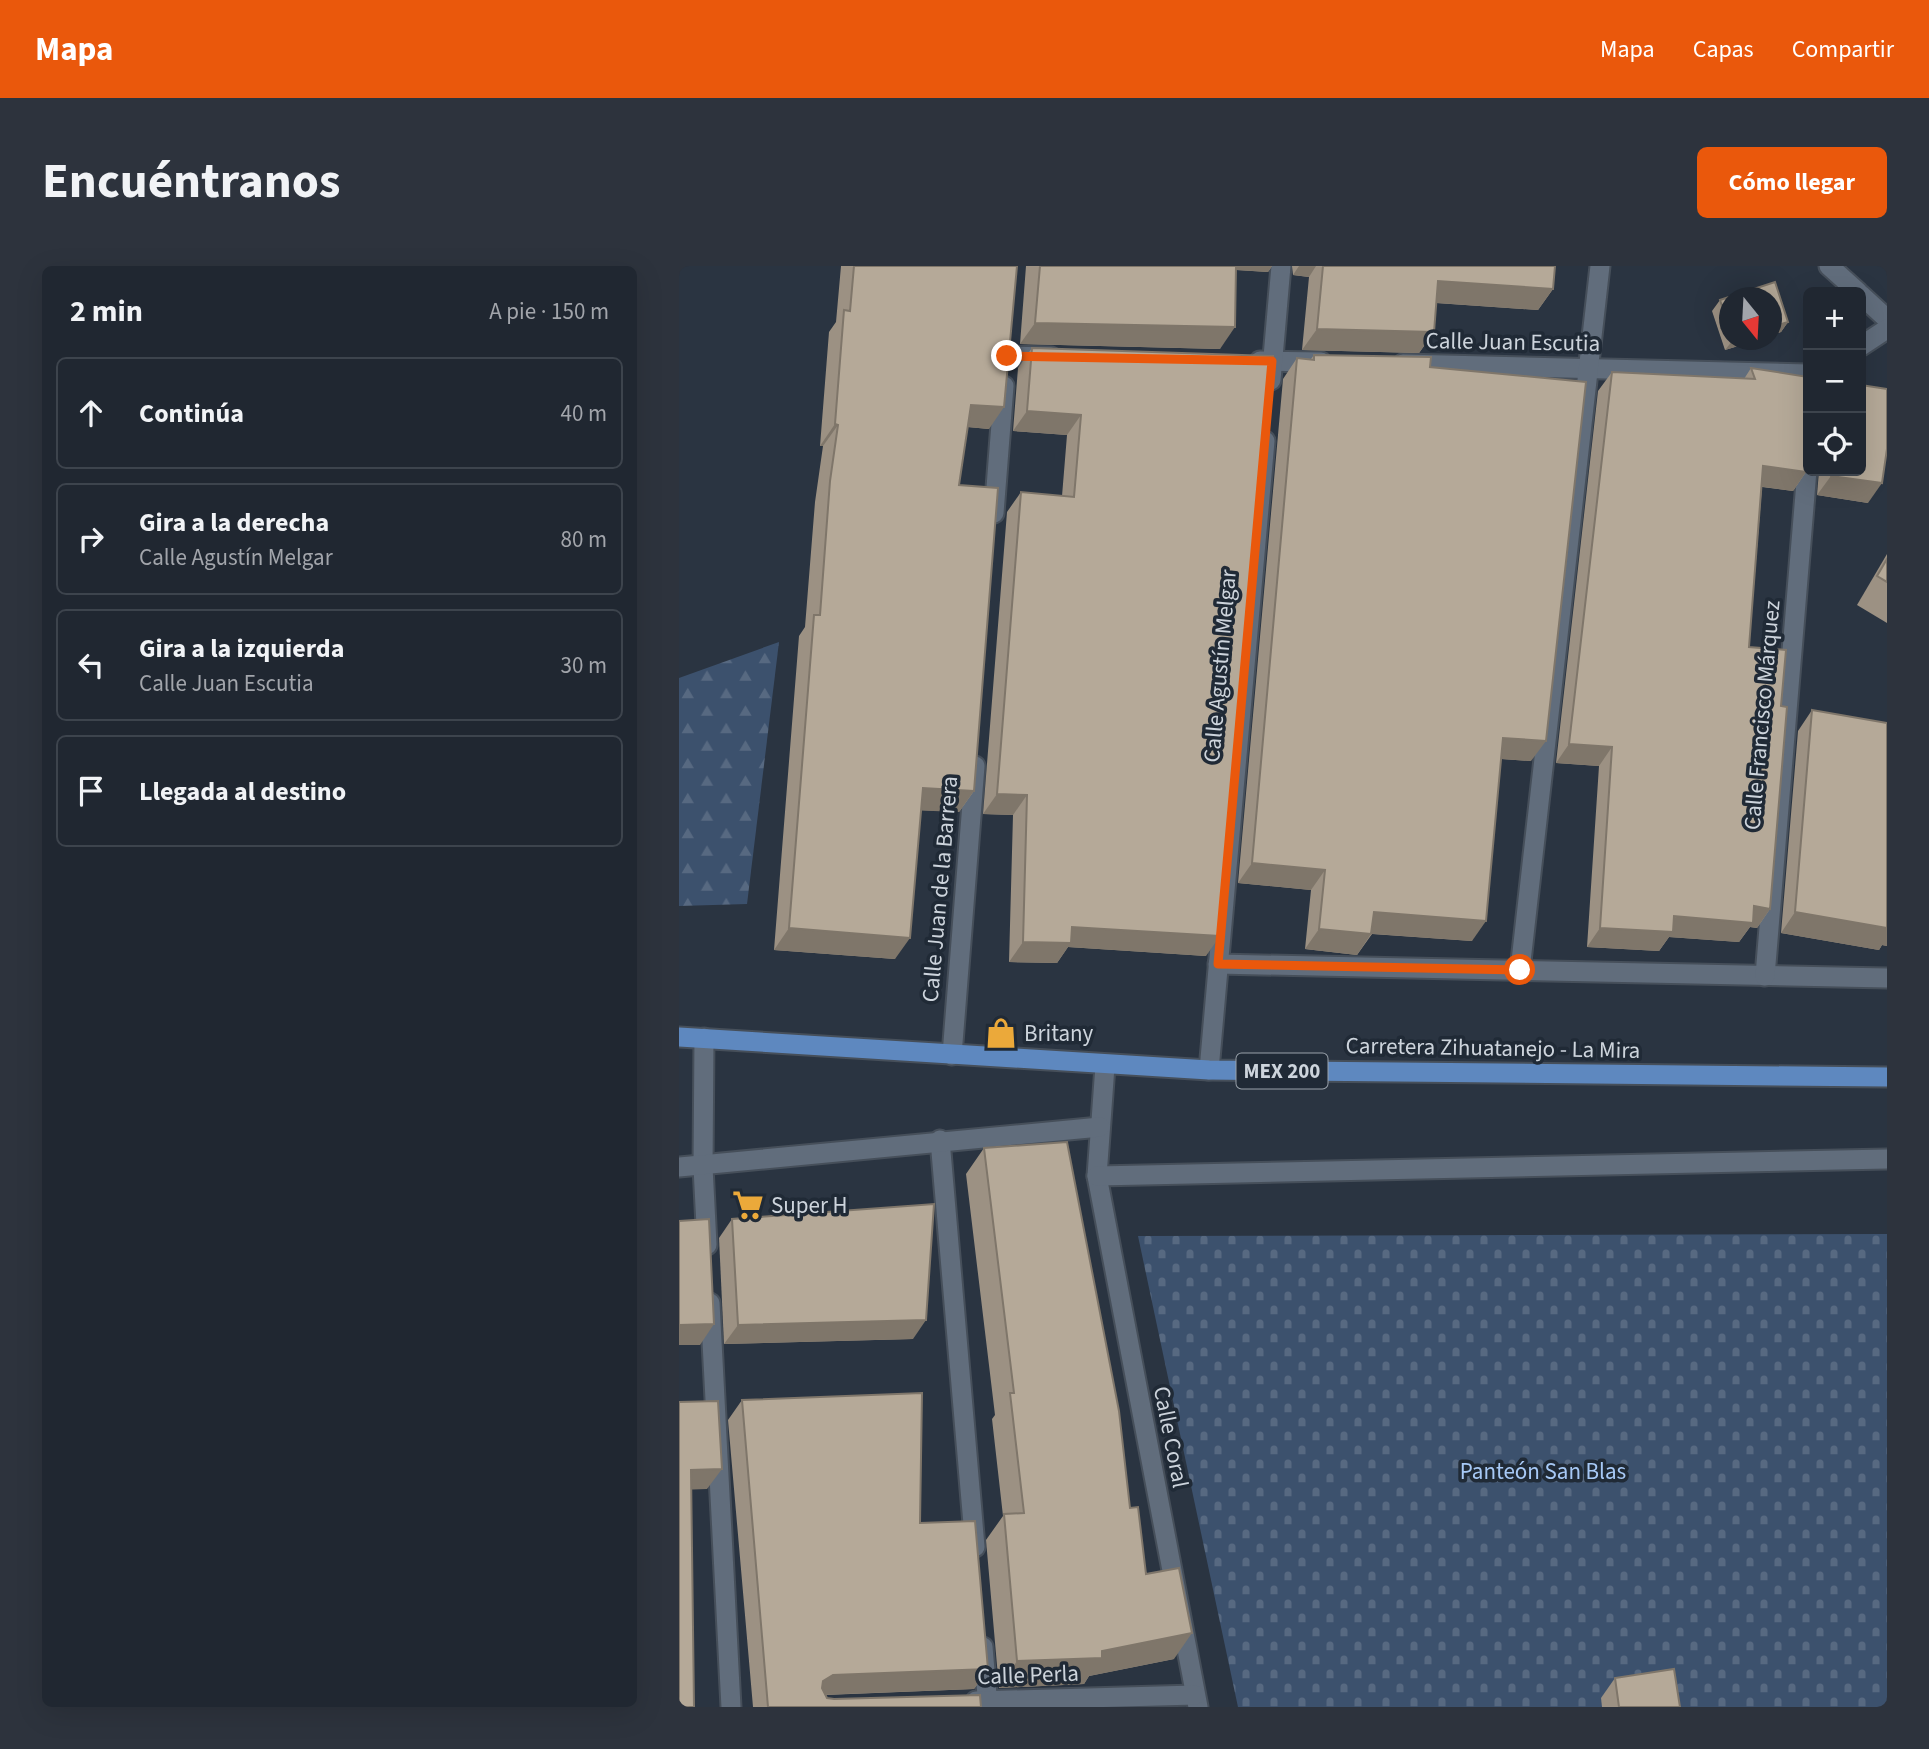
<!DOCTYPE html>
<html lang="es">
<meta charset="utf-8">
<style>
body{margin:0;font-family:"Source Sans 3",sans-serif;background:#2d333d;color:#f1f3f6}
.controls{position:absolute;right:21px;top:21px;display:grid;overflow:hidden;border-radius:10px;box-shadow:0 7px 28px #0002}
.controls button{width:63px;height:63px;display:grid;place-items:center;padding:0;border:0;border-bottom:2px solid #3d444d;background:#202731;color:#f1f3f6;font:35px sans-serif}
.compass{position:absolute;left:1040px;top:21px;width:63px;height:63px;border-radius:50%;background:#202731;box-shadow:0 7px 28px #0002;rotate:162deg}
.stop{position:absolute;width:21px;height:21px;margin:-16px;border:5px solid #ea580c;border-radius:50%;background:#fff}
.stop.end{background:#ea580c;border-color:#fff;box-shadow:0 2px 7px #0008}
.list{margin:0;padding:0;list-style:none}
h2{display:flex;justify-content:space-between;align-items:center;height:91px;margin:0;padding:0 28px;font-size:30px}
h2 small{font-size:23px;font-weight:400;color:#a2a5ab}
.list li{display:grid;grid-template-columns:46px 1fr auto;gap:21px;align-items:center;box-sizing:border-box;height:112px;margin:0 14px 14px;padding:0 14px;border:2px solid #3d444d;border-radius:10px}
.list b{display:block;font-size:26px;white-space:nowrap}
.list p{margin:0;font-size:23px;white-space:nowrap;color:#a2a5ab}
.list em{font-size:23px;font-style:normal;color:#a2a5ab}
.icon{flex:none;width:38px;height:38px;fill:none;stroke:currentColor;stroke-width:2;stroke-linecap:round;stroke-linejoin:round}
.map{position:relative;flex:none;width:1208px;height:1441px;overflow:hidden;border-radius:10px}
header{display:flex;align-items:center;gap:42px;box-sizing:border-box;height:98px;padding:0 35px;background:#ea580c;color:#fff}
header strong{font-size:33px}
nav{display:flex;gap:38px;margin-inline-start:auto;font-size:24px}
.intro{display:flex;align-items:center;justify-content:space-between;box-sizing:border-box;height:168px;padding:0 42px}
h1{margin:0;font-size:49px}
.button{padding:18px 32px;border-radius:10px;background:#ea580c;color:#fff;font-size:24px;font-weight:700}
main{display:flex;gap:42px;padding:0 42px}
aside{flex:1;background:#202731;border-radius:10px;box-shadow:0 7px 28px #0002}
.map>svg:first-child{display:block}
.forest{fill:url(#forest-firs)}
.cemetery{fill:url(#cemetery-stones)}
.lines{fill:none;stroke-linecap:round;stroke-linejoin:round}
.minor-casing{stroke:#464f5a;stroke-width:23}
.trunk-casing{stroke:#464f5a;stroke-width:23}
.minor{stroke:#616d7c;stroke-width:19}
.trunk{stroke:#5e88bf;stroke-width:19}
.wall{fill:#9c9183}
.shaded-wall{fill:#7f766a}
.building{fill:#b5a998;stroke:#7f766a;stroke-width:2}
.route{stroke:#ea580c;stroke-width:9}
.labels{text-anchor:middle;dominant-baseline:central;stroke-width:7;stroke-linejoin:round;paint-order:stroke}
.shield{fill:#202a36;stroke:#99a1aa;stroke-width:2}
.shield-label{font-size:21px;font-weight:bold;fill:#cdd4dc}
.street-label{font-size:23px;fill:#cdd4dc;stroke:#202a36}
.poi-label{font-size:23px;fill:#cdd4dc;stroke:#202a36;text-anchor:start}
.park-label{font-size:23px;fill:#a7c9f6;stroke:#202a36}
</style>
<header>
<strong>Mapa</strong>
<nav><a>Mapa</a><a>Capas</a><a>Compartir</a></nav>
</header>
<div class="intro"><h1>Encuéntranos</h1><a class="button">Cómo llegar</a></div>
<main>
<aside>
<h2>2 min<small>A pie · 150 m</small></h2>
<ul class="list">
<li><svg class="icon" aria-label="ahead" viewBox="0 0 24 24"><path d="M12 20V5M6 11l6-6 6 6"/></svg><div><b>Continúa</b></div><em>40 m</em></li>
<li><svg class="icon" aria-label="right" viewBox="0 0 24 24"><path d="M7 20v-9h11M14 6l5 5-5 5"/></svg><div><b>Gira a la derecha</b><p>Calle Agustín Melgar</p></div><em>80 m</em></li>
<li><svg class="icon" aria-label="left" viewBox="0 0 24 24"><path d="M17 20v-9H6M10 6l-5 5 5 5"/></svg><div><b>Gira a la izquierda</b><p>Calle Juan Escutia</p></div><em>30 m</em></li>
<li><svg class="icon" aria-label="arrive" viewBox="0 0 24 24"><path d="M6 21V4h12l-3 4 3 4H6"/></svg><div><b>Llegada al destino</b></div></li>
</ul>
</aside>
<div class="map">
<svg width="1208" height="1441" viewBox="0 0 1208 1441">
<defs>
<pattern id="forest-firs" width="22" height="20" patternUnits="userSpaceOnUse" patternTransform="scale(1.75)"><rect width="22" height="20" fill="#3c516d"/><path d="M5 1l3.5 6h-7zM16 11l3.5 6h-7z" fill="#576981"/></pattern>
<pattern id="cemetery-stones" width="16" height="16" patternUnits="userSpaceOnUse" patternTransform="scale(1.75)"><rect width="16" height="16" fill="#3c516d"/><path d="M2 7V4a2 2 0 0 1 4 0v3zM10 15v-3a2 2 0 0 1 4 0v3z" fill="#576981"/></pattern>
</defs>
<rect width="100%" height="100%" fill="#2a3441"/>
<!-- forest -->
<polygon class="forest" points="100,376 68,638 0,640 0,412"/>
<!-- cemetery -->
<polygon class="cemetery" points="1208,968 1208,1441 559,1441 459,970"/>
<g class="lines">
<defs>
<g id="minor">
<polyline points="1150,0 1179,26"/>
<polyline points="1182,29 1208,53"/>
<polyline points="1182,80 1208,63"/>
<polyline points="328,90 372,91"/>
<polyline points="581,95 642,96"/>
<polyline points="724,98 1129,108"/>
<polyline points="592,114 602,0"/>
<polyline points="315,247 325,120"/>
<polyline points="539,698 1208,712"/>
<polyline points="841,704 921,0"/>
<polyline points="1086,710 1129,192"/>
<polyline points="25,772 24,901 28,979"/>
<polyline points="273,789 296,500"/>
<polyline points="426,800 418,910 519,1441"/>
<polyline points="530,804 586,175"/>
<polyline points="261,874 296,1281"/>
<polyline points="0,901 421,861"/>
<polyline points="418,910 1208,893"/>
<polyline points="31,1037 52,1441"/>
<polyline points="304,1381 309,1441"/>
<polyline points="297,1435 516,1429"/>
</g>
<polyline id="trunk" points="0,771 530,804 1208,811"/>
</defs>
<!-- minor casing -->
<use href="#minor" class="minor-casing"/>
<!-- trunk casing -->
<use href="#trunk" class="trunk-casing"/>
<!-- minor -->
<use href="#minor" class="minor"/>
<!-- trunk -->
<use href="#trunk" class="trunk"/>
</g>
<!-- wall -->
<g class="wall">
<polygon points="162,0 338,0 310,163 289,161 280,219 295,525 280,546 242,544 216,693 95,684 120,370 126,361 136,236 144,180 141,180 150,66 157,56"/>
<polygon points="347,0 593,0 589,6 557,4 541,83 341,78"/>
<polygon points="613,0 876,0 874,23 859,44 757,37 755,66 740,87 623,84 630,11 614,9"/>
<polygon points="1096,16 1109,56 1102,66 1093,69 1093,32 1051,32 1051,74 1079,74 1046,84 1033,45 1041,34"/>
<polygon points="353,82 594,90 527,690 389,681 378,697 330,696 334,549 304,548 328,246 342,226 383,230 388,169 334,165 339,102"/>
<polygon points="635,89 751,101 852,495 822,493 793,675 693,668 678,689 626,683 632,624 559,617 604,113 618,92 632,93"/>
<polygon points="1072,102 1127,206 1114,225 1083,221 1070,381 1102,440 1091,643 1078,662 1071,661 1060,676 990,671 980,685 908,681 920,500 877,497 919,125 933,106 1065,113"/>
<polygon points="1140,205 1182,205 1189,237 1138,229"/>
<polygon points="1208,288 1208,357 1178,339"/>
<polygon points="1133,444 1208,457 1208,680 1203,679 1200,684 1102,667 1119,465"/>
<polygon points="305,882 451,1242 467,1308 495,1393 410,1410 405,1418 320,1422 307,1274 324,1250 313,1153 316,1149 287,908"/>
<polygon points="53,953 234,1073 45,1078 40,972"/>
<polygon points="63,1134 241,1257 309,1403 295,1423 147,1429 148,1432 155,1433 302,1441 74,1441 49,1154"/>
<polygon points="936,1412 1001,1441 923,1441 922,1432"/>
</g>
<!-- shaded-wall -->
<g class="shaded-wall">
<polygon points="545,0 593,0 589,6 543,3"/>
<polygon points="620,0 637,0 630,11 614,9"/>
<polygon points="759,15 874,23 859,44 744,36"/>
<polygon points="1109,56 1102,66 1093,69 1093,61"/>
<polygon points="356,57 556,61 541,83 341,78"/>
<polygon points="638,63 755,66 740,87 623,84"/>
<polygon points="1054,74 1079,74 1046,84"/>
<polygon points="292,139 325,141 310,163 277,160"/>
<polygon points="348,145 402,149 388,169 334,165"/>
<polygon points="156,158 159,159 144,180 141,180"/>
<polygon points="1084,200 1127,206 1114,225 1071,219"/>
<polygon points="1152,210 1203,217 1189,237 1138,229"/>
<polygon points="824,472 867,475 852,495 809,492"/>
<polygon points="890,478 933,481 920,500 877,497"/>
<polygon points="244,522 295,525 280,546 229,544"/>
<polygon points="318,528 348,529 334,549 304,548"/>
<polygon points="573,597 646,604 632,624 559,617"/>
<polygon points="1075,640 1091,643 1078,662 1071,661 1060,676 990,671 980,685 908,681 921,662"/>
<polygon points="695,646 807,655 793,675 681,667"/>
<polygon points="1116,646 1208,662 1208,680 1203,679 1200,684 1102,667"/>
<polygon points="393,661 541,670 527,690 389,681 378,697 330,696 344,676"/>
<polygon points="110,662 231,672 216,693 95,684"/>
<polygon points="640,663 692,668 678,689 626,683"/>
<polygon points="247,1054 234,1073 45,1078 59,1059"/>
<polygon points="35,1058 21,1079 0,1079 0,1059"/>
<polygon points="43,1203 28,1223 0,1224 12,1204"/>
<polygon points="513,1367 495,1393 410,1410 405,1418 320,1422 338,1395 423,1385"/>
<polygon points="309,1403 295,1423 141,1429 144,1415 154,1409"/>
</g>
<!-- building -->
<g class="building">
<polygon points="175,0 338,0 325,141 292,139 280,219 319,222 295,525 244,522 231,672 110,662 135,349 141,349 151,215 159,159 156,158 165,44 171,45"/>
<polygon points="361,0 557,0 556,61 356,57"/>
<polygon points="644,0 876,0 874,23 759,15 755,66 638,63"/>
<polygon points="1096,16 1109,56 1093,61 1093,32 1051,32 1051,64 1041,34"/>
<polygon points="353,82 594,90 541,670 393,661 392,677 344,676 348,529 318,528 342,226 395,231 402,149 348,145"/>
<polygon points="635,89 752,91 751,101 907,116 867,475 824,472 807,655 695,646 692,668 640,663 646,604 573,597 618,92 635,94"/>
<polygon points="1072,102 1129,111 1129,191 1127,206 1084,200 1070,381 1107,384 1102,440 1108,441 1091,643 1075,640 1074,657 995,650 994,666 921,662 933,481 890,478 933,106 1076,113"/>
<polygon points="1182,119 1208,123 1208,183 1203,217 1152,210 1152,205 1182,205"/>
<polygon points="1208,293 1208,316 1198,310"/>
<polygon points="1133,444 1208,457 1208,662 1116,646"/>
<polygon points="388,876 440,1145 451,1242 459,1241 467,1308 500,1302 513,1367 423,1385 423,1392 338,1395 325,1248 345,1247 331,1127 335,1127 305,882"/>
<polygon points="255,938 247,1054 59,1059 53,953"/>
<polygon points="30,953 35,1058 0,1059 0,955"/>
<polygon points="243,1127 241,1257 296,1255 309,1403 154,1409 144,1415 143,1422 148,1432 155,1433 301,1429 302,1441 89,1441 63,1134"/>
<polygon points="39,1135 43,1203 12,1204 15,1441 0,1441 0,1136"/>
<polygon points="995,1403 1001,1441 940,1441 936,1412"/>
</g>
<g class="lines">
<!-- route -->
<polyline class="route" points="328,90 593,95 539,698 841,704"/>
</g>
<!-- icons -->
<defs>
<symbol id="shop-bare" viewBox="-9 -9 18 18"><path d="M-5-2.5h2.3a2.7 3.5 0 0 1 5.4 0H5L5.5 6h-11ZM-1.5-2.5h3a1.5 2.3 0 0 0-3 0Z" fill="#eba93a" stroke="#202a36" stroke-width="2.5" paint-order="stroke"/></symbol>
<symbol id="supermarket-bare" viewBox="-9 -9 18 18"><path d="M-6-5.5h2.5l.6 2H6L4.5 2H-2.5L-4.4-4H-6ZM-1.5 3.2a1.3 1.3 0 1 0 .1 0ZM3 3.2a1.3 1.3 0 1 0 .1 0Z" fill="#eba93a" stroke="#202a36" stroke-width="2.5" paint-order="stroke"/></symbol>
</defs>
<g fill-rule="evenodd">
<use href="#shop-bare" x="300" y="745" width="44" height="44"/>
<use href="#supermarket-bare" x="47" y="917" width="44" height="44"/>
</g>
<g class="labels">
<!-- shield labels -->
<rect class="shield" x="557.5" y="787.5" width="91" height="35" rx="5"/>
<g class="shield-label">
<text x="603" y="805">MEX 200</text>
</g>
<!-- street labels -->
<g class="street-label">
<text transform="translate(834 76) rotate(1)">Calle Juan Escutia</text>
<text transform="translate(541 400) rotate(-85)">Calle Agustín Melgar</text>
<text transform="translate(1083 449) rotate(-85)">Calle Francisco Márquez</text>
<text transform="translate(261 623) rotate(-85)">Calle Juan de la Barrera</text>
<text transform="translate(814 782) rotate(1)">Carretera Zihuatanejo - La Mira</text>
<text transform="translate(492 1171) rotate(79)">Calle Coral</text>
<text transform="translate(349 1409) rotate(-2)">Calle Perla</text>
</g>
<!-- poi labels -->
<g class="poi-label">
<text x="345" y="767">Britany</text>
<text x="92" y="939">Super H</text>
</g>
<!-- park labels -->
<g class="park-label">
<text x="864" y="1205">Panteón San Blas</text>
</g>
</g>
</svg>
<div class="controls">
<button>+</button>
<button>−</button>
<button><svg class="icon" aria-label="locate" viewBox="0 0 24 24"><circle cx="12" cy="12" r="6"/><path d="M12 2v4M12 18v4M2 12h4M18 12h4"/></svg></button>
</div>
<svg class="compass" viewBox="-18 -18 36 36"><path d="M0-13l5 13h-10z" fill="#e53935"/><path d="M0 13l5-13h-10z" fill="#a2a5ab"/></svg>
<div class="stop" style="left:841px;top:704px"></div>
<div class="stop end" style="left:328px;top:90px"></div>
</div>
</main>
